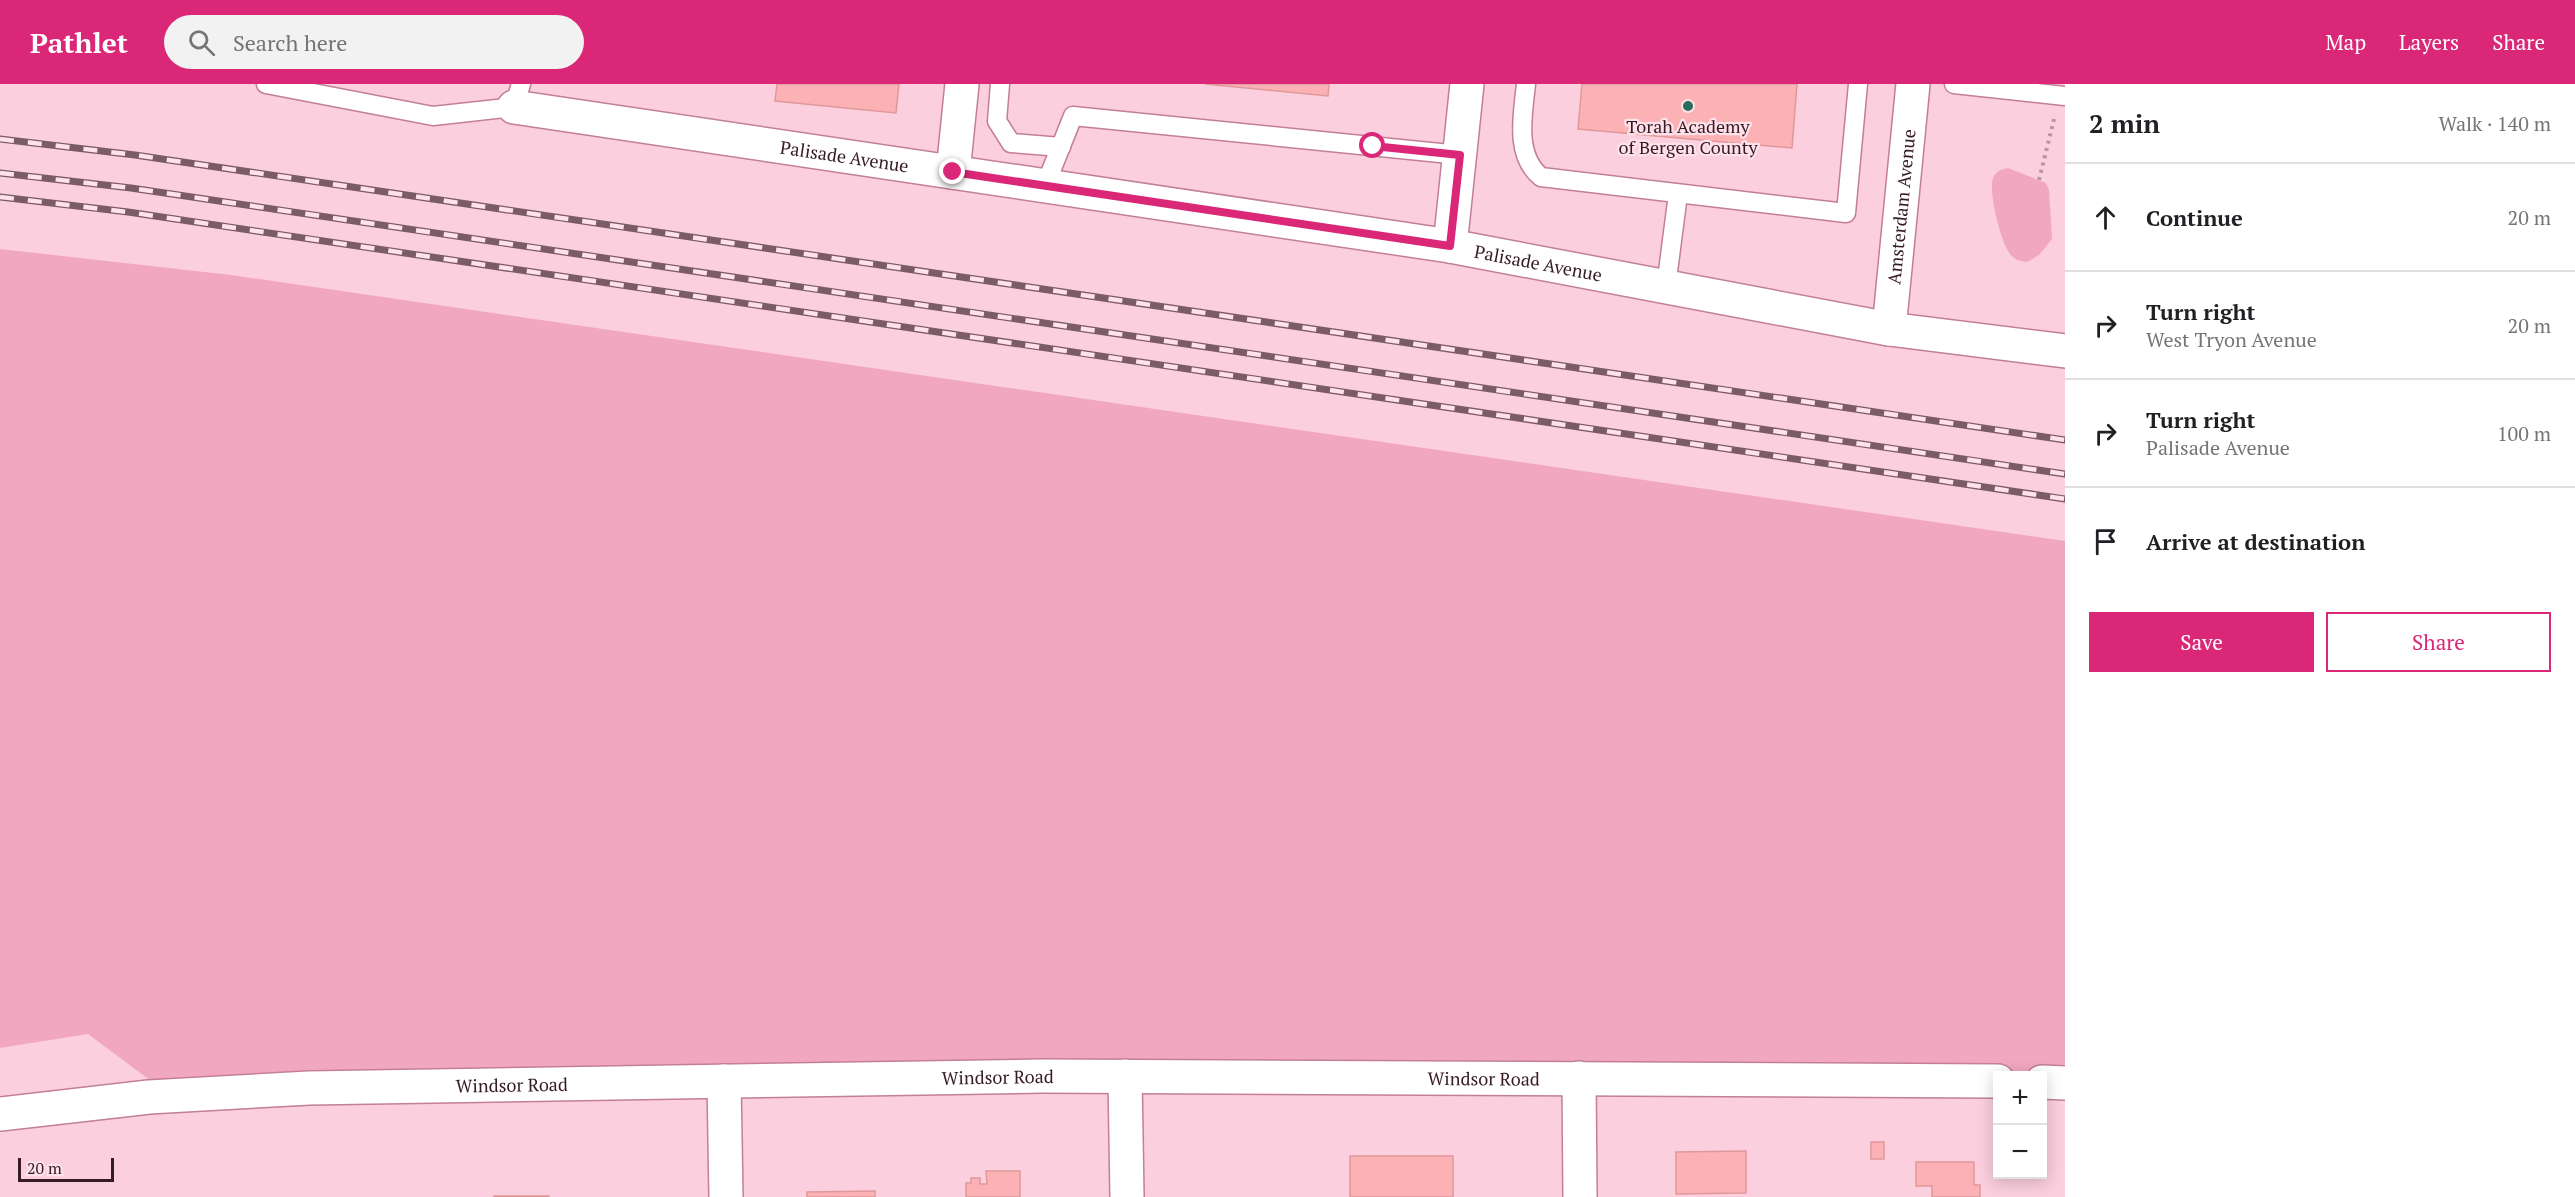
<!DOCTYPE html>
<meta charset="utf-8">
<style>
body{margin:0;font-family:"PT Serif",serif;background:#f2f2f2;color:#202124}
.controls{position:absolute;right:18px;bottom:18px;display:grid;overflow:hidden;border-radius:0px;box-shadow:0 3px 15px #0003}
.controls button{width:54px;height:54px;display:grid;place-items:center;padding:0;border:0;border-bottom:2px solid #e0e0e0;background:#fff;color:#202124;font:30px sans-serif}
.scale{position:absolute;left:18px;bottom:15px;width:96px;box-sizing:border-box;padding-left:6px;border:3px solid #351b25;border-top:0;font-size:16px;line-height:21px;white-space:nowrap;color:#351b25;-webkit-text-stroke:4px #ffe1ea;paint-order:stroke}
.stop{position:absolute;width:18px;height:18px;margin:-14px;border:4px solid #db2777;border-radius:50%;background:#fff}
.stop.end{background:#db2777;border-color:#fff;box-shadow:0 2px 6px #0008}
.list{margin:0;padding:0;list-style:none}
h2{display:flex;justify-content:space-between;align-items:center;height:78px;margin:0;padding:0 24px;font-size:26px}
h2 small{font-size:20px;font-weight:400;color:#757577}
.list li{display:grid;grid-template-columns:39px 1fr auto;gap:18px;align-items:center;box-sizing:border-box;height:108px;padding:0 24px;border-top:2px solid #e0e0e0}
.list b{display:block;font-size:22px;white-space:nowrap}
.list p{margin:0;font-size:20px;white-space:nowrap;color:#757577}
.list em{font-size:20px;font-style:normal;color:#757577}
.actions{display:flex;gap:12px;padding:18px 24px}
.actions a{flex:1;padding:14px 0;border:2px solid #db2777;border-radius:0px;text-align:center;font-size:21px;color:#db2777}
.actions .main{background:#db2777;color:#fff}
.icon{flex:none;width:33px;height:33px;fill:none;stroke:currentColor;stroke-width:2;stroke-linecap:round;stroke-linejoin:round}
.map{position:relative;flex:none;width:2065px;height:1113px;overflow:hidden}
header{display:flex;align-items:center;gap:36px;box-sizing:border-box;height:84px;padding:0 30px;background:#db2777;color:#fff}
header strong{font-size:28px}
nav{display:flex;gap:33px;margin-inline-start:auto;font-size:21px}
.search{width:420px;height:54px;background:#f2f2f2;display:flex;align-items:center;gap:15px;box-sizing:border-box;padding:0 21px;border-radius:33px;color:#757577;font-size:22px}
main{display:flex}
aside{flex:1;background:#fff}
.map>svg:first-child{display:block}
.green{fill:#f2a7c1}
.building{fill:#fcb2b5;stroke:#e0989b;stroke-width:1.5}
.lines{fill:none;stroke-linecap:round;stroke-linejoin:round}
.lane-casing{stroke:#c27f97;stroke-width:21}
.street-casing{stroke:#c27f97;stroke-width:36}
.secondary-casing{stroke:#c27f97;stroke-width:36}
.path{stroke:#ba94a1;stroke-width:4;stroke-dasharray:3 4.5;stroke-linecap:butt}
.lane{stroke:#fff;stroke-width:18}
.street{stroke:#fff;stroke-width:33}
.secondary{stroke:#fff;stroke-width:33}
.rail-casing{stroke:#7b5b66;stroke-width:7}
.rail{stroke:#ffe1ea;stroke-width:4.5;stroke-dasharray:14;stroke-linecap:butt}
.route{stroke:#db2777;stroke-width:8}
.poi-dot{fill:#2a6d5f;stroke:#ffe1ea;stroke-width:2}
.labels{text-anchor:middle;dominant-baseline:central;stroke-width:4.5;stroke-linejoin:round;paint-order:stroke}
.poi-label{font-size:18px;fill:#351b25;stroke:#ffe1ea}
.street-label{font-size:18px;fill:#351b25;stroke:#ffe1ea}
</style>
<header>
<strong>Pathlet</strong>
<div class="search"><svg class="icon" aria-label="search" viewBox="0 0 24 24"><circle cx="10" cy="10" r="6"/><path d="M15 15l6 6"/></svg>Search here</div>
<nav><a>Map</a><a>Layers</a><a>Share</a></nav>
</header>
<main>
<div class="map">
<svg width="2065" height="1113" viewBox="0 0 2065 1113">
<rect width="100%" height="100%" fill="#fbcfdd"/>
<!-- green -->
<g class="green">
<path d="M2008,84L2046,99L2049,106L2052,155L2039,171L2027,178C2020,177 2015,176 2010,170C2001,159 1988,107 1993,94C1996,87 2002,85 2008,84Z"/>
<polygon points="0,165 231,191 2065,457 2065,999 2042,992 1998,992 171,1012 88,950 0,964"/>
</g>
<!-- building -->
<g class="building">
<polygon points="777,0 899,0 896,29 775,17"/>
<polygon points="1205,0 1329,0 1328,12"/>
<polygon points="1582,0 1797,0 1792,64 1578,45"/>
<rect x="1871" y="1058" width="13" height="17"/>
<polygon points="1746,1067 1746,1109 1676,1110 1676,1068"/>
<rect x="1350" y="1072" width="103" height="41"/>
<polygon points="1916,1078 1974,1078 1974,1101 1980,1101 1980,1113 1932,1113 1932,1102 1916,1102"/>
<polygon points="986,1087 1020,1087 1020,1113 966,1113 966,1099 971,1099 971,1094 980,1094 980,1100 987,1100"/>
<polygon points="875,1107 875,1113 807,1113 807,1108"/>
<rect x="494" y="1112" width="55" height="1"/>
</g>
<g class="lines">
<defs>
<g id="lane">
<polyline points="266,0 433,32 514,23 521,0"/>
<polyline points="1000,0 997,37 1011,59 1061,63"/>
<path d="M1526,0C1523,30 1514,71 1541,93L1846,129L1858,0"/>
<polyline points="1954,0 2065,12"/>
<polyline points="1045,102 1073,32 1460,71"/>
<polyline points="1666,203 1678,110"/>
</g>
<g id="street">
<polyline points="953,88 962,0"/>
<polyline points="1450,162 1467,0"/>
<path id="s1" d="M1889,245L1913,0"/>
<polyline points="1125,992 1127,1113"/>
<polyline points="1579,994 1580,1113"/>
<polyline points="724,997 726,1113"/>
</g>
<g id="secondary">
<path id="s2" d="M514,23L1450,162L1889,245L2065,267"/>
<polyline points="2042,998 2065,999"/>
<path id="s3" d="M0,1030L149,1013L309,1004L1042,992L1998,997"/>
</g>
</defs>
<!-- lane casing -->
<use href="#lane" class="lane-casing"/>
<!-- street casing -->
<use href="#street" class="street-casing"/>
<!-- secondary casing -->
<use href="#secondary" class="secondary-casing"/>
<!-- path -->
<polyline class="path" points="2039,96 2054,35"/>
<!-- lane -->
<use href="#lane" class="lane"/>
<!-- street -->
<use href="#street" class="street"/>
<!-- secondary -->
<use href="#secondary" class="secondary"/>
<defs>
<g id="rail">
<polyline points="0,55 135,71 2065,356"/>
<polyline points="0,89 131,104 2065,390"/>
<polyline points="0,113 128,128 2065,415"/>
</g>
</defs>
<!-- rail casing -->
<use href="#rail" class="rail-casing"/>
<!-- rail -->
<use href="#rail" class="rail"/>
</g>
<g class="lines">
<!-- route -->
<polyline class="route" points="953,88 1450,162 1460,71 1373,62"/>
</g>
<!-- markers -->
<circle class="poi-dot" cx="1688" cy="22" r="6"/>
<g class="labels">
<!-- poi labels -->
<g class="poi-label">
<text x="1688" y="42">Torah Academy<tspan x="1688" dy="21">of Bergen County</tspan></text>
</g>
<!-- street labels -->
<g class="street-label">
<text stroke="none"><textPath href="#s2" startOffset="334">Palisade Avenue</textPath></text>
<text stroke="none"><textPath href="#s1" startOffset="123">Amsterdam Avenue</textPath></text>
<text stroke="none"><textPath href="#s2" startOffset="1036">Palisade Avenue</textPath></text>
<text stroke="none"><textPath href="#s3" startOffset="999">Windsor Road</textPath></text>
<text stroke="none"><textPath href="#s3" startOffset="1485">Windsor Road</textPath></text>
<text stroke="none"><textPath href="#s3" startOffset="513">Windsor Road</textPath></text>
</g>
</g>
</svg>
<div class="controls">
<button>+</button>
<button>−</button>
</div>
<div class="scale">20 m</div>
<div class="stop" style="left:1373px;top:62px"></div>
<div class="stop end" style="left:953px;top:88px"></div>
</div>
<aside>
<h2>2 min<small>Walk · 140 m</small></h2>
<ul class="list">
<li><svg class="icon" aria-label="ahead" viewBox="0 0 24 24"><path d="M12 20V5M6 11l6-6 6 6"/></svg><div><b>Continue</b></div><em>20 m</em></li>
<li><svg class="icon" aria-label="right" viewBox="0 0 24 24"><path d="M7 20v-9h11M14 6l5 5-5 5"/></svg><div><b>Turn right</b><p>West Tryon Avenue</p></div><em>20 m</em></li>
<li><svg class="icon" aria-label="right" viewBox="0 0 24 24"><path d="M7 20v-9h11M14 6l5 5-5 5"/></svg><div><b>Turn right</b><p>Palisade Avenue</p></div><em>100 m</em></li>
<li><svg class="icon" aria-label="arrive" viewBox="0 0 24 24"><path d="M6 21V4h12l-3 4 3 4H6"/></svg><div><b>Arrive at destination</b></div></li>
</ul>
<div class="actions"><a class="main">Save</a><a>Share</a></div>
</aside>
</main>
